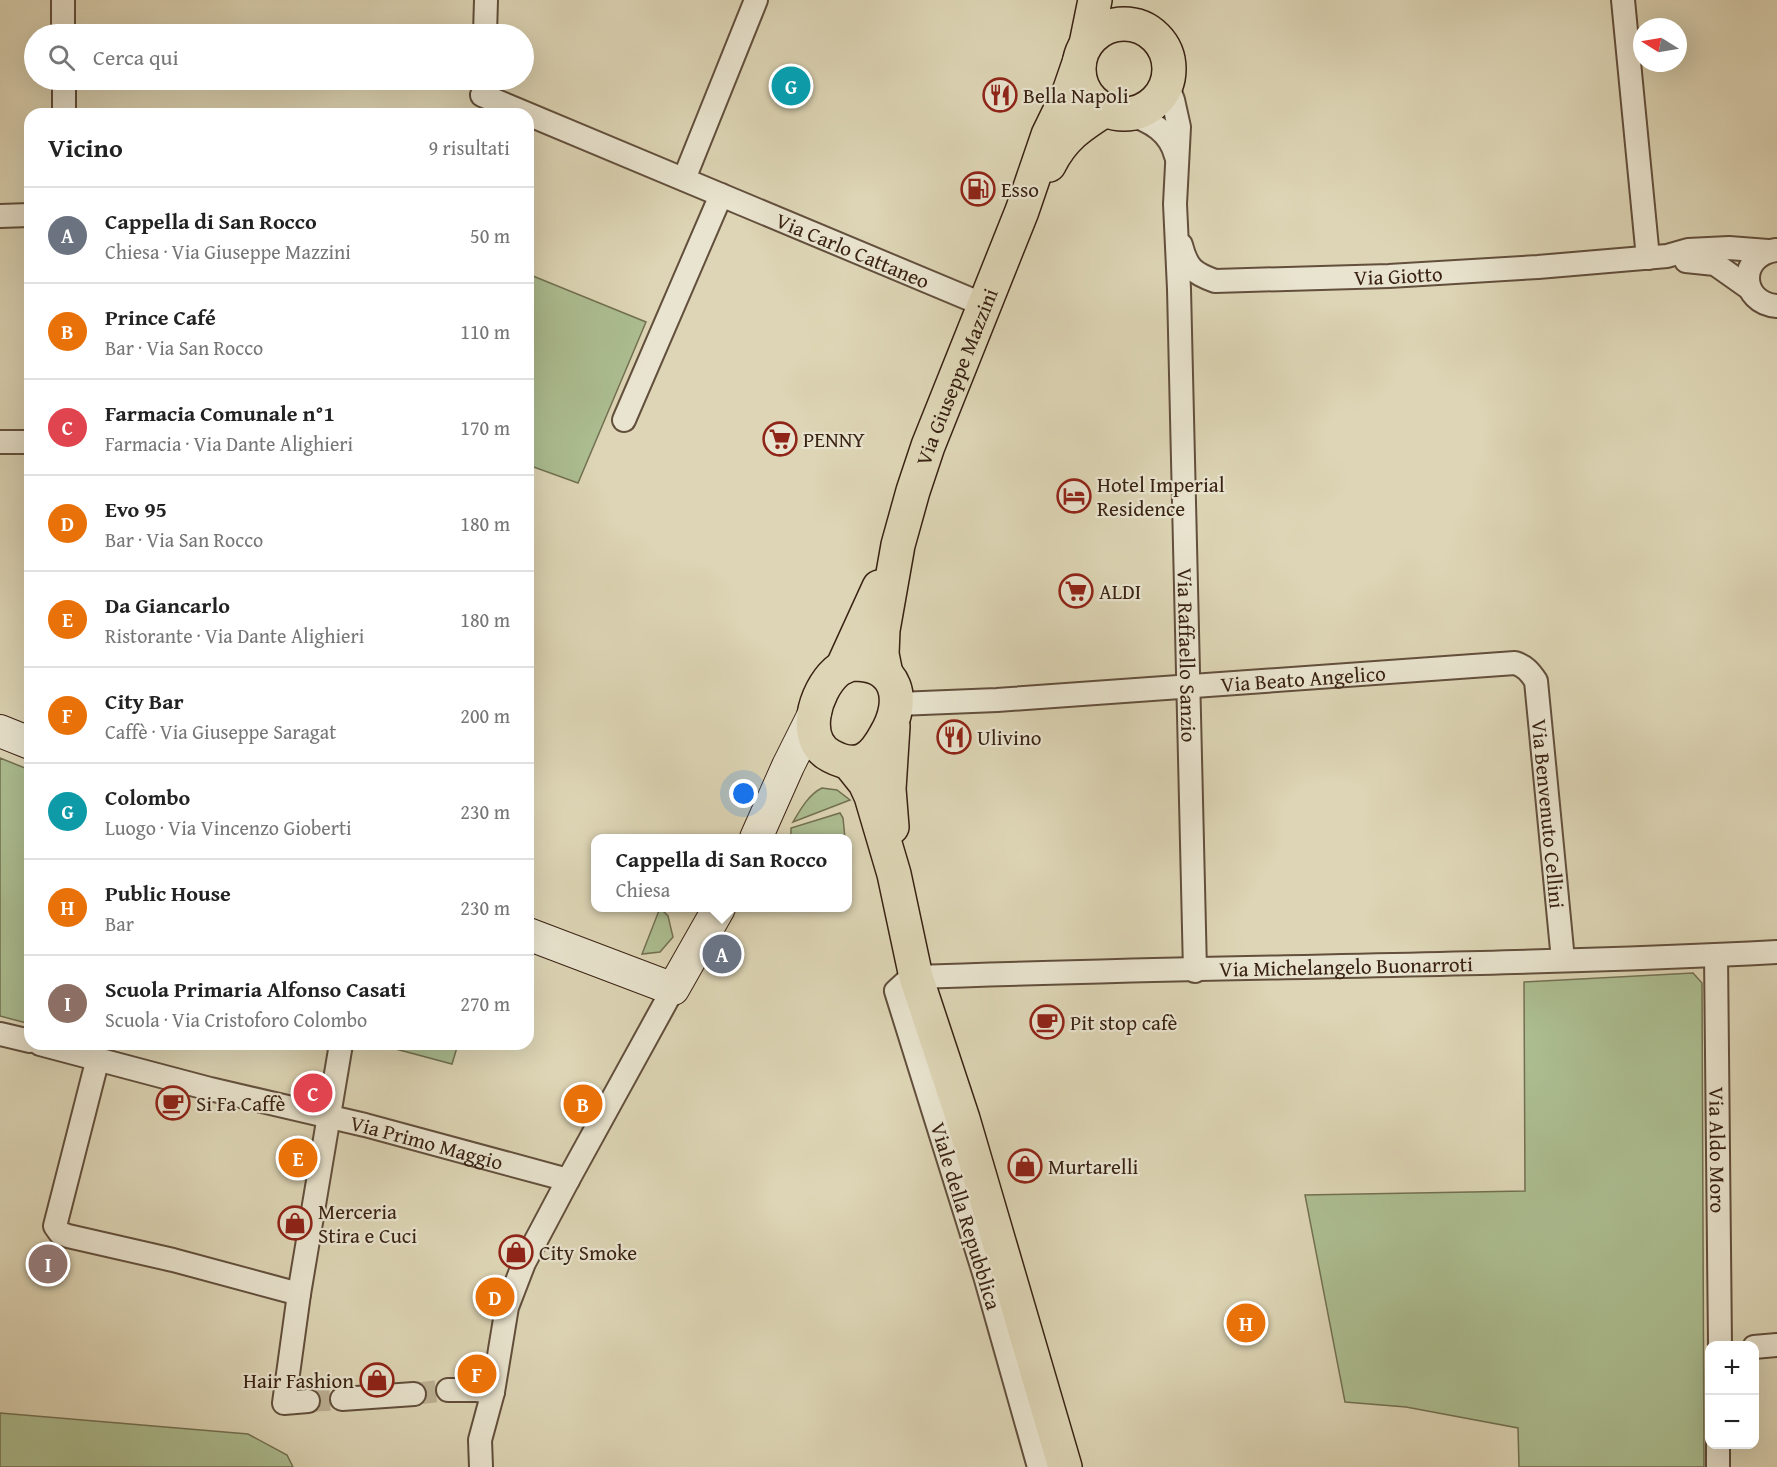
<!DOCTYPE html>
<html lang="it">
<meta charset="utf-8">
<style>
body{margin:0;font-family:"Gentium Book Plus",serif;background:#f2f2f2;color:#222}
.controls{position:absolute;right:18px;bottom:18px;display:grid;overflow:hidden;border-radius:12px;box-shadow:0 6px 24px #0002}
.controls button{width:54px;height:54px;display:grid;place-items:center;padding:0;border:0;border-bottom:2px solid #e0e0e0;background:#fff;color:#222;font:30px sans-serif}
.compass{position:absolute;left:1633px;top:18px;width:54px;height:54px;border-radius:50%;background:#fff;box-shadow:0 6px 24px #0002;rotate:281deg}
.you{position:absolute;left:744px;top:794px;width:21px;height:21px;margin:-15px;border:4px solid #fff;border-radius:50%;background:#1a73e8;box-shadow:0 0 0 9px #1a73e833}
.badge{display:grid;place-items:center;width:39px;height:39px;border-radius:50%;background:#8f2418;color:#fff;font-size:20px;font-weight:700}
.pin{position:absolute;translate:-50% -50%;border:3px solid #fff;box-shadow:0 2px 6px #0006}
.popup{position:absolute;left:591px;top:834px;width:261px;height:78px;box-sizing:border-box;display:grid;place-content:center;border-radius:12px;background:#fff;filter:drop-shadow(0 2px 4px #0005);font-size:20px;white-space:nowrap;color:#767676}
.popup b{font-size:22px;color:#222}
.popup::after{content:'';position:absolute;left:50%;top:100%;margin-left:-12px;border:12px solid transparent;border-top-color:#fff}
.list{margin:0;padding:0;list-style:none}
h2{display:flex;justify-content:space-between;align-items:center;height:78px;margin:0;padding:0 24px;font-size:26px}
h2 small{font-size:20px;font-weight:400;color:#767676}
.list li{display:grid;grid-template-columns:39px 1fr auto;gap:18px;align-items:center;box-sizing:border-box;height:96px;padding:0 24px;border-top:2px solid #e0e0e0}
.list b{display:block;font-size:22px;white-space:nowrap}
.list p{margin:0;font-size:20px;white-space:nowrap;color:#767676}
.list em{font-size:20px;font-style:normal;color:#767676}
.icon{flex:none;width:33px;height:33px;fill:none;stroke:currentColor;stroke-width:2;stroke-linecap:round;stroke-linejoin:round}
.map{position:relative;flex:none;width:1777px;height:1467px;overflow:hidden}
.search{position:absolute;background:#fff;box-shadow:0 6px 24px #0002;left:24px;top:24px;width:510px;height:66px;display:flex;align-items:center;gap:15px;box-sizing:border-box;padding:0 21px;border-radius:33px;color:#767676;font-size:22px}
.panel{position:absolute;background:#fff;box-shadow:0 6px 24px #0002;left:24px;top:108px;width:510px;height:942px;border-radius:18px}
.map>svg:first-child{display:block}
.green{fill:#acbe91;stroke:#727052;stroke-width:1.5}
.lines{fill:none;stroke-linecap:round;stroke-linejoin:round}
.minor-tunnel{stroke:#bcb195;stroke-width:22;stroke-dasharray:22 11;stroke-linecap:butt}
.minor-casing{stroke:#624f3c;stroke-width:26}
.secondary-casing{stroke:#392213;stroke-width:34}
.primary-casing{stroke:#392213;stroke-width:36}
.minor{stroke:#e9e4cf;stroke-width:22}
.secondary{stroke:#e9e4cf;stroke-width:32}
.primary{stroke:#ddd5b5;stroke-width:33}
.labels{text-anchor:middle;dominant-baseline:central;stroke-width:4.5;stroke-linejoin:round;paint-order:stroke}
.poi-label{font-size:21px;fill:#392213;stroke:#e9e4cf;text-anchor:start}
.street-label{font-size:21px;fill:#392213;stroke:#e9e4cf}
</style>
<div class="map">
<svg width="1777" height="1467" viewBox="0 0 1777 1467">
<rect width="100%" height="100%" fill="#ddd5b5"/>
<filter id="stains"><feTurbulence type="fractalNoise" baseFrequency=".00333" numOctaves="4"/><feColorMatrix values="0 0 0 0 .2 0 0 0 0 .09 0 0 0 0 .02 0 0 0 .5 -.17"/></filter>
<radialGradient id="worn" r=".72"><stop offset=".6" stop-color="#630" stop-opacity="0"/><stop offset="1" stop-color="#630" stop-opacity=".3"/></radialGradient>
<!-- green -->
<g class="green">
<polygon points="528,274 646,322 578,483 528,465"/>
<polygon points="0,758 30,770 30,1024 0,1016"/>
<path d="M822,788L837,790L850,800L793,822C800,810 809,794 822,788Z"/>
<polygon points="840,813 843,818 845,838 803,838 791,836 791,828"/>
<polygon points="660,908 668,916 673,937 660,952 642,954"/>
<polygon points="1693,973 1702,983 1704,1467 1519,1467 1518,1428 1406,1407 1345,1402 1305,1195 1525,1191 1524,982"/>
<polygon points="377,1044 458,1044 452,1064"/>
<polygon points="0,1413 248,1434 287,1455 293,1467 0,1467"/>
</g>
<g class="lines">
<!-- minor-tunnel -->
<g class="minor-tunnel">
<polyline points="414,1394 448,1390"/>
<polyline points="308,1401 342,1399"/>
</g>
<defs>
<g id="minor">
<polyline points="63,0 63,34"/>
<polyline points="1623,0 1648,258"/>
<polyline points="485,34 486,0"/>
<polyline points="64,80 64,114"/>
<path id="s1" d="M1167,84L1173,100L1179,127L1175,204L1179,289L1195,971"/>
<path id="s2" d="M482,95L984,305"/>
<path d="M1129,114C1151,121 1170,132 1176,156"/>
<polyline points="684,179 756,0"/>
<polyline points="0,216 30,215"/>
<path id="s3" d="M1181,245C1187,268 1193,273 1215,281L1389,276L1538,267L1667,256L1688,250L1729,248L1768,251"/>
<path d="M1776,250C1738,255 1739,303 1777,306"/>
<polyline points="1686,261 1715,264 1749,288"/>
<polyline points="624,420 721,195"/>
<polyline points="0,442 30,442"/>
<path id="s4" d="M898,704L997,700L1515,663C1525,666 1530,672 1536,681L1563,960"/>
<path id="s5" d="M1716,955L1720,1346"/>
<polyline points="0,1034 30,1041"/>
<path id="s6" d="M40,1044L210,1089L365,1125L568,1180"/>
<polyline points="98,1058 55,1226 60,1233 68,1236 173,1260 299,1294"/>
<polyline points="1754,1347 1777,1345"/>
<polyline points="448,1390 477,1390 493,1392"/>
<polyline points="342,1399 414,1394"/>
<polyline points="308,1401 284,1403 299,1294 341,1044"/>
<polyline points="481,1467 480,1440 493,1392 507,1307 524,1263 568,1180 673,989"/>
<path id="s7" d="M1039,1467L985,1276L896,991L908,980L916,977C1203,966 1490,967 1777,952"/>
<polyline points="1718,1467 1718,1444"/>
</g>
<g id="secondary">
<polyline points="0,731 30,743"/>
<polyline points="756,838 788,766 815,712"/>
<polyline points="528,934 673,989 719,908"/>
</g>
<g id="primary">
<circle cx="1124" cy="69" r="45"/>
<polyline points="1086,44 1095,0"/>
<path d="M1049,165C1063,137 1080,126 1105,110"/>
<path d="M852,664C898,663 906,700 886,734C873,758 859,771 831,756C800,740 815,691 836,672C840,668 846,666 852,664Z"/>
<polyline points="842,668 879,587"/>
<path id="s8" d="M886,674L882,654L883,630L898,545L913,491L928,446L1022,211L1048,135L1069,92L1079,63"/>
<polyline points="849,763 865,783 871,796 894,874 916,977 963,1119 1065,1467"/>
<polyline points="892,827 889,789 893,726"/>
</g>
</defs>
<!-- minor casing -->
<use href="#minor" class="minor-casing"/>
<!-- secondary casing -->
<use href="#secondary" class="secondary-casing"/>
<!-- primary casing -->
<use href="#primary" class="primary-casing"/>
<!-- minor -->
<use href="#minor" class="minor"/>
<!-- secondary -->
<use href="#secondary" class="secondary"/>
<!-- primary -->
<use href="#primary" class="primary"/>
</g>
<!-- icons -->
<defs>
<symbol id="restaurant-ring" viewBox="-11 -11 22 22"><circle r="9.5" fill="#e9e4cf" stroke="#8f2418" stroke-width="1.5"/><path d="M-5-6h1v4h1v-4h1v4h1v-4h1v5L-1.5 .5V6h-2V.5L-5-1ZM5-6V6H3V1.5H1.5Q1.5-4 5-6Z" fill="#8f2418"/></symbol>
<symbol id="fuel-ring" viewBox="-11 -11 22 22"><circle r="9.5" fill="#e9e4cf" stroke="#8f2418" stroke-width="1.5"/><path d="M-5.5-6h7V0h2V4h1.3V-2.5L3-4.5l.8-.8L6-3V5H2.5V1h-1V6h-7ZM-4.2-4.7v3.2H.2V-4.7Z" fill="#8f2418"/></symbol>
<symbol id="supermarket-ring" viewBox="-11 -11 22 22"><circle r="9.5" fill="#e9e4cf" stroke="#8f2418" stroke-width="1.5"/><path d="M-6-5.5h2.5l.6 2H6L4.5 2H-2.5L-4.4-4H-6ZM-1.5 3.2a1.3 1.3 0 1 0 .1 0ZM3 3.2a1.3 1.3 0 1 0 .1 0Z" fill="#8f2418"/></symbol>
<symbol id="hotel-ring" viewBox="-11 -11 22 22"><circle r="9.5" fill="#e9e4cf" stroke="#8f2418" stroke-width="1.5"/><path d="M-6-4.5h1.5V1H6V5H4.5V3h-9V5H-6ZM-4 0a1.8 1.8 0 1 1 3.6 0ZM.5 0V-2.5h3Q6-2.5 6 0Z" fill="#8f2418"/></symbol>
<symbol id="cafe-ring" viewBox="-11 -11 22 22"><circle r="9.5" fill="#e9e4cf" stroke="#8f2418" stroke-width="1.5"/><path d="M-5.5-4.5H6V0H3Q3 3.5 0 3.5H-2.5Q-5.5 3.5-5.5 0ZM3-3.2v2h1.7v-2ZM-6 4.5H4V6H-6Z" fill="#8f2418"/></symbol>
<symbol id="shop-ring" viewBox="-11 -11 22 22"><circle r="9.5" fill="#e9e4cf" stroke="#8f2418" stroke-width="1.5"/><path d="M-5-2.5h2.3a2.7 3.5 0 0 1 5.4 0H5L5.5 6h-11ZM-1.5-2.5h3a1.5 2.3 0 0 0-3 0Z" fill="#8f2418"/></symbol>
</defs>
<g fill-rule="evenodd">
<use href="#restaurant-ring" x="981" y="76" width="38" height="38"/>
<use href="#fuel-ring" x="959" y="170" width="38" height="38"/>
<use href="#supermarket-ring" x="761" y="420" width="38" height="38"/>
<use href="#hotel-ring" x="1055" y="477" width="38" height="38"/>
<use href="#supermarket-ring" x="1057" y="572" width="38" height="38"/>
<use href="#restaurant-ring" x="935" y="718" width="38" height="38"/>
<use href="#cafe-ring" x="1028" y="1003" width="38" height="38"/>
<use href="#cafe-ring" x="154" y="1084" width="38" height="38"/>
<use href="#shop-ring" x="1006" y="1147" width="38" height="38"/>
<use href="#shop-ring" x="276" y="1204" width="38" height="38"/>
<use href="#shop-ring" x="497" y="1233" width="38" height="38"/>
<use href="#shop-ring" x="358" y="1361" width="38" height="38"/>
</g>
<g class="labels">
<!-- poi labels -->
<g class="poi-label">
<text x="1023" y="95">Bella Napoli</text>
<text x="1001" y="189">Esso</text>
<text x="803" y="439">PENNY</text>
<text x="1097" y="484">Hotel Imperial<tspan x="1097" dy="24">Residence</tspan></text>
<text x="1099" y="591">ALDI</text>
<text x="977" y="737">Ulivino</text>
<text x="1070" y="1022">Pit stop cafè</text>
<text x="196" y="1103">Si Fa Caffè</text>
<text x="1048" y="1166">Murtarelli</text>
<text x="318" y="1211">Merceria<tspan x="318" dy="24">Stira e Cuci</tspan></text>
<text x="539" y="1252">City Smoke</text>
<text x="354" y="1380" text-anchor="end">Hair Fashion</text>
</g>
<!-- street labels -->
<g class="street-label">
<text stroke="none"><textPath href="#s2" startOffset="402">Via Carlo Cattaneo</textPath></text>
<text stroke="none"><textPath href="#s3" startOffset="236">Via Giotto</textPath></text>
<text stroke="none"><textPath href="#s8" startOffset="309">Via Giuseppe Mazzini</textPath></text>
<text stroke="none"><textPath href="#s1" startOffset="573">Via Raffaello Sanzio</textPath></text>
<text stroke="none"><textPath href="#s4" startOffset="406">Via Beato Angelico</textPath></text>
<text stroke="none"><textPath href="#s4" startOffset="780">Via Benvenuto Cellini</textPath></text>
<text stroke="none"><textPath href="#s7" startOffset="952">Via Michelangelo Buonarroti</textPath></text>
<text stroke="none"><textPath href="#s6" startOffset="399">Via Primo Maggio</textPath></text>
<text stroke="none"><textPath href="#s5" startOffset="195">Via Aldo Moro</textPath></text>
<text transform="translate(966 1216) rotate(73)">Viale della Repubblica</text>
</g>
</g>
<rect width="100%" height="100%" filter="url(#stains)"/>
<rect width="100%" height="100%" fill="url(#worn)"/>
</svg>
<div class="controls">
<button>+</button>
<button>−</button>
</div>
<svg class="compass" viewBox="-18 -18 36 36"><path d="M0-13l5 13h-10z" fill="#e53935"/><path d="M0 13l5-13h-10z" fill="#767676"/></svg>
<div class="you"></div>
<div class="pin badge" style="left:722px;top:954px;background:#6b7280">A</div>
<div class="popup"><b>Cappella di San Rocco</b>Chiesa</div>
<div class="pin badge" style="left:583px;top:1104px;background:#e8710a">B</div>
<div class="pin badge" style="left:313px;top:1093px;background:#e0444e">C</div>
<div class="pin badge" style="left:495px;top:1297px;background:#e8710a">D</div>
<div class="pin badge" style="left:298px;top:1158px;background:#e8710a">E</div>
<div class="pin badge" style="left:477px;top:1374px;background:#e8710a">F</div>
<div class="pin badge" style="left:791px;top:86px;background:#0f9aa8">G</div>
<div class="pin badge" style="left:1246px;top:1323px;background:#e8710a">H</div>
<div class="pin badge" style="left:48px;top:1264px;background:#8d6e63">I</div>
<div class="search"><svg class="icon" aria-label="search" viewBox="0 0 24 24"><circle cx="10" cy="10" r="6"/><path d="M15 15l6 6"/></svg>Cerca qui</div>
<section class="panel">
<h2>Vicino<small>9 risultati</small></h2>
<ul class="list">
<li><span class="badge" style="background:#6b7280">A</span><div><b>Cappella di San Rocco</b><p>Chiesa · Via Giuseppe Mazzini</p></div><em>50 m</em></li>
<li><span class="badge" style="background:#e8710a">B</span><div><b>Prince Café</b><p>Bar · Via San Rocco</p></div><em>110 m</em></li>
<li><span class="badge" style="background:#e0444e">C</span><div><b>Farmacia Comunale n°1</b><p>Farmacia · Via Dante Alighieri</p></div><em>170 m</em></li>
<li><span class="badge" style="background:#e8710a">D</span><div><b>Evo 95</b><p>Bar · Via San Rocco</p></div><em>180 m</em></li>
<li><span class="badge" style="background:#e8710a">E</span><div><b>Da Giancarlo</b><p>Ristorante · Via Dante Alighieri</p></div><em>180 m</em></li>
<li><span class="badge" style="background:#e8710a">F</span><div><b>City Bar</b><p>Caffè · Via Giuseppe Saragat</p></div><em>200 m</em></li>
<li><span class="badge" style="background:#0f9aa8">G</span><div><b>Colombo</b><p>Luogo · Via Vincenzo Gioberti</p></div><em>230 m</em></li>
<li><span class="badge" style="background:#e8710a">H</span><div><b>Public House</b><p>Bar</p></div><em>230 m</em></li>
<li><span class="badge" style="background:#8d6e63">I</span><div><b>Scuola Primaria Alfonso Casati</b><p>Scuola · Via Cristoforo Colombo</p></div><em>270 m</em></li>
</ul>
</section>
</div>
